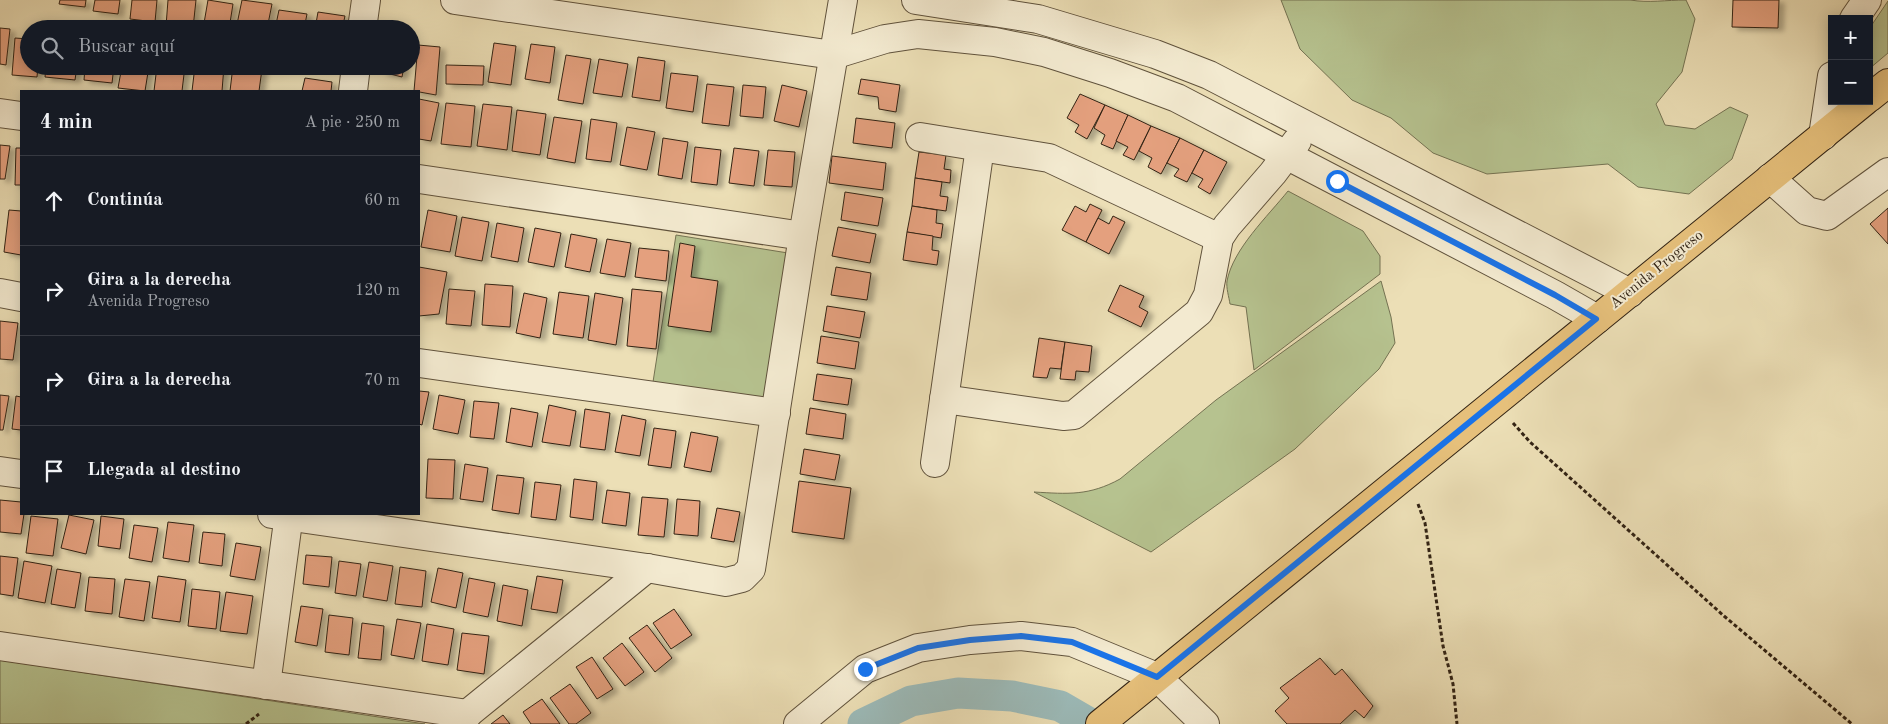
<!DOCTYPE html>
<html lang="es">
<meta charset="utf-8">
<style>
body{margin:0;font-family:"Old Standard TT",serif;background:#242831;color:#f1f3f6}
.controls{position:absolute;right:15px;top:15px;display:grid;overflow:hidden;border-radius:0px;box-shadow:0 2px 12px #0003}
.controls button{width:45px;height:45px;display:grid;place-items:center;padding:0;border:0;border-bottom:1px solid #363941;background:#171b24;color:#f1f3f6;font:25px sans-serif}
.stop{position:absolute;width:15px;height:15px;margin:-11px;border:4px solid #1a73e8;border-radius:50%;background:#fff}
.stop.end{background:#1a73e8;border-color:#fff;box-shadow:0 1px 5px #0008}
.list{margin:0;padding:0;list-style:none}
h2{display:flex;justify-content:space-between;align-items:center;height:65px;margin:0;padding:0 20px;font-size:21px}
h2 small{font-size:16px;font-weight:400;color:#9ea1a6}
.list li{display:grid;grid-template-columns:32px 1fr auto;gap:15px;align-items:center;box-sizing:border-box;height:90px;padding:0 20px;border-top:1px solid #363941}
.list b{display:block;font-size:19px;white-space:nowrap}
.list p{margin:0;font-size:16px;white-space:nowrap;color:#9ea1a6}
.list em{font-size:16px;font-style:normal;color:#9ea1a6}
.icon{flex:none;width:28px;height:28px;fill:none;stroke:currentColor;stroke-width:2;stroke-linecap:round;stroke-linejoin:round}
.map{position:relative;flex:none;width:1888px;height:724px;overflow:hidden}
.search{position:absolute;background:#171b24;box-shadow:0 2px 12px #0003;left:20px;top:20px;width:400px;height:55px;display:flex;align-items:center;gap:12px;box-sizing:border-box;padding:0 18px;border-radius:28px;color:#9ea1a6;font-size:19px}
.panel{position:absolute;background:#171b24;box-shadow:0 2px 12px #0003;left:20px;top:90px;width:400px;height:425px;border-radius:0px}
.map>svg:first-child{display:block}
.green{fill:#b6c28f;stroke:#747252}
.lines{fill:none;stroke-linecap:round;stroke-linejoin:round}
.canal{stroke:#9cbab8;stroke-width:31}
.building{fill:#e4a07e;stroke:#322314;filter:url(#shadow)}
.minor-casing{stroke:#60523c;stroke-width:30}
.major-casing{stroke:#322314;stroke-width:30}
.path{stroke:#322314;stroke-width:3;stroke-dasharray:4 2.5;stroke-linecap:butt}
.minor{stroke:#f3ead0;stroke-width:28}
.major{stroke:#e6c07b;stroke-width:28}
.route{stroke:#1a73e8;stroke-width:6}
.labels{text-anchor:middle;dominant-baseline:central;stroke-width:4;stroke-linejoin:round;paint-order:stroke}
.street-label{font-size:15px;fill:#322314;stroke:#f3ead0}
</style>
<div class="map">
<svg width="1888" height="724" viewBox="0 0 1888 724">
<defs>
<filter id="shadow"><feDropShadow dx="5.5" dy="3" stdDeviation="2.5" flood-color="#0004"/></filter>
</defs>
<rect width="100%" height="100%" fill="#ecdfb6"/>
<filter id="stains"><feTurbulence type="fractalNoise" baseFrequency=".004" numOctaves="4"/><feColorMatrix values="0 0 0 0 .2 0 0 0 0 .09 0 0 0 0 .02 0 0 0 .5 -.17"/></filter>
<radialGradient id="worn" r=".72"><stop offset=".6" stop-color="#630" stop-opacity="0"/><stop offset="1" stop-color="#630" stop-opacity=".3"/></radialGradient>
<!-- green -->
<g class="green">
<path d="M1281,0H1630C1649,3 1666,0 1686,0L1695,19L1682,72L1656,104L1665,125L1695,129L1730,107L1748,115L1732,159L1689,194L1638,187L1608,164L1487,174L1433,153L1391,118L1352,100L1300,49Z"/>
<polygon points="1888,1 1888,53 1869,69 1869,29"/>
<path d="M1288,191L1363,231L1380,256V274L1254,370L1246,307L1230,304C1229,297 1226,288 1227,281C1233,249 1268,216 1288,191Z"/>
<polygon points="676,235 788,253 765,400 653,382"/>
<path d="M1381,281L1391,317L1395,343L1379,369L1295,449L1151,552L1034,492C1068,494 1089,496 1120,479L1216,400Z"/>
<polygon points="0,660 425,724 0,724"/>
</g>
<g class="lines">
<!-- canal -->
<polyline class="canal" points="863,724 911,701 958,693 1012,696 1060,706 1091,724"/>
</g>
<!-- building -->
<g class="building">
<polygon points="60,0 86,0 85,7 59,4"/>
<polygon points="95,0 120,0 118,14 93,11"/>
<polygon points="132,0 157,0 155,22 130,19"/>
<polygon points="168,0 196,0 193,28 166,26"/>
<polygon points="208,0 233,4 229,29 203,29"/>
<polygon points="242,0 272,4 267,29 236,29"/>
<polygon points="1733,0 1779,0 1778,28 1732,27"/>
<polygon points="279,10 307,14 304,29 275,29"/>
<polygon points="318,12 345,16 342,29 315,29"/>
<polygon points="0,28 10,29 6,65 0,64"/>
<polygon points="15,38 29,39 29,66 38,66 37,77 12,75"/>
<polygon points="494,43 516,46 511,85 488,82"/>
<polygon points="531,44 555,47 550,83 525,79"/>
<polygon points="418,45 440,47 436,95 414,91"/>
<polygon points="566,55 591,59 583,104 558,100"/>
<polygon points="638,57 665,61 660,101 632,97"/>
<polygon points="599,59 628,64 622,97 593,93"/>
<polygon points="446,65 484,66 483,85 446,84"/>
<polygon points="46,66 77,66 75,80 45,77"/>
<polygon points="85,66 114,66 112,83 84,80"/>
<polygon points="122,66 149,66 145,91 118,88"/>
<polygon points="157,66 185,66 182,91 154,91"/>
<polygon points="195,66 224,66 222,91 192,91"/>
<polygon points="233,66 262,69 259,91 230,91"/>
<polygon points="383,66 404,66 402,77 382,72"/>
<polygon points="671,73 698,76 693,112 666,108"/>
<polygon points="305,78 332,82 331,91 302,91"/>
<polygon points="861,79 900,85 896,112 879,109 878,97 858,94"/>
<polygon points="707,84 734,87 729,126 702,123"/>
<polygon points="743,85 766,87 763,118 740,116"/>
<polygon points="782,85 807,91 799,127 774,121"/>
<polygon points="1080,94 1105,105 1087,139 1075,132 1079,125 1067,118"/>
<polygon points="419,99 439,103 431,141 419,139"/>
<polygon points="446,103 475,106 471,147 441,144"/>
<polygon points="483,104 512,107 507,150 477,146"/>
<polygon points="1105,105 1128,115 1113,149 1101,144 1105,135 1094,128"/>
<polygon points="517,110 546,114 540,155 512,151"/>
<polygon points="1128,115 1151,126 1134,160 1123,155 1128,147 1116,141"/>
<polygon points="554,117 582,121 575,163 547,158"/>
<polygon points="856,118 895,123 892,148 853,143"/>
<polygon points="591,119 617,123 611,162 586,159"/>
<polygon points="1151,126 1180,138 1161,174 1148,167 1152,158 1139,151"/>
<polygon points="627,127 655,132 647,170 620,165"/>
<polygon points="663,138 688,142 682,179 658,175"/>
<polygon points="1180,138 1204,150 1187,182 1174,176 1179,169 1167,163"/>
<polygon points="0,145 10,146 5,179 0,179"/>
<polygon points="695,147 721,150 717,185 691,182"/>
<polygon points="16,148 21,148 21,185 15,185"/>
<polygon points="734,148 759,151 754,186 729,183"/>
<polygon points="768,150 795,152 792,187 764,185"/>
<polygon points="1204,150 1227,162 1210,194 1198,187 1203,179 1192,173"/>
<polygon points="919,152 946,155 944,169 951,170 950,183 915,178"/>
<polygon points="832,156 886,163 883,190 829,183"/>
<polygon points="915,178 942,182 940,196 948,197 946,211 912,206"/>
<polygon points="845,192 883,198 878,226 841,220"/>
<polygon points="1090,204 1102,210 1086,242 1062,230 1075,206 1086,212"/>
<polygon points="912,206 937,210 936,223 943,224 941,238 907,232"/>
<polygon points="1888,208 1888,244 1870,224"/>
<polygon points="9,210 21,211 21,255 4,252"/>
<polygon points="428,210 457,216 450,252 421,247"/>
<polygon points="1113,216 1125,222 1109,254 1086,242 1098,218 1109,224"/>
<polygon points="462,217 489,222 482,261 455,256"/>
<polygon points="497,223 524,228 518,262 491,257"/>
<polygon points="838,227 876,234 870,263 832,256"/>
<polygon points="535,228 561,233 554,267 528,262"/>
<polygon points="907,232 933,236 932,250 939,251 937,265 903,260"/>
<polygon points="571,234 597,239 590,272 565,267"/>
<polygon points="607,239 631,243 625,277 600,273"/>
<polygon points="680,243 695,246 691,277 718,281 711,332 668,326"/>
<polygon points="639,248 669,251 666,281 635,277"/>
<polygon points="419,267 447,272 439,314 419,316"/>
<polygon points="836,267 871,273 867,300 831,295"/>
<polygon points="485,284 513,286 510,327 482,325"/>
<polygon points="1120,285 1144,296 1139,307 1148,312 1141,327 1108,311"/>
<polygon points="449,289 475,291 471,326 446,324"/>
<polygon points="632,289 662,292 656,349 627,346"/>
<polygon points="559,292 589,296 583,338 553,334"/>
<polygon points="524,293 547,298 540,338 516,333"/>
<polygon points="595,293 623,298 616,345 588,340"/>
<polygon points="827,306 865,312 860,338 823,331"/>
<polygon points="0,321 18,323 13,360 0,359"/>
<polygon points="821,336 859,342 855,369 817,363"/>
<polygon points="1039,338 1065,342 1061,369 1050,368 1047,378 1033,377"/>
<polygon points="1065,342 1092,346 1089,372 1076,371 1075,380 1060,379"/>
<polygon points="817,374 852,379 848,405 813,400"/>
<polygon points="419,391 429,392 422,425 419,424"/>
<polygon points="0,395 9,396 3,430 0,430"/>
<polygon points="439,395 465,400 458,434 433,429"/>
<polygon points="16,396 21,397 21,430 12,429"/>
<polygon points="474,401 499,403 494,439 470,437"/>
<polygon points="549,405 576,411 570,446 542,442"/>
<polygon points="511,408 538,413 532,447 506,442"/>
<polygon points="810,408 846,414 843,439 806,434"/>
<polygon points="585,409 610,413 605,450 580,447"/>
<polygon points="622,415 646,420 640,456 615,452"/>
<polygon points="654,428 676,431 671,468 648,465"/>
<polygon points="691,432 718,437 711,472 684,467"/>
<polygon points="804,449 840,455 835,480 800,474"/>
<polygon points="428,459 455,460 453,499 426,498"/>
<polygon points="465,464 488,468 483,502 460,499"/>
<polygon points="497,475 524,478 519,514 492,510"/>
<polygon points="574,479 597,482 593,520 570,517"/>
<polygon points="799,481 851,488 844,539 792,532"/>
<polygon points="535,482 561,485 556,520 531,517"/>
<polygon points="607,490 630,493 626,526 602,523"/>
<polygon points="642,497 668,499 664,537 638,535"/>
<polygon points="677,499 700,501 698,536 674,534"/>
<polygon points="0,500 21,502 21,514 24,514 21,534 0,532"/>
<polygon points="717,508 740,512 734,542 711,538"/>
<polygon points="69,515 94,520 86,554 61,548"/>
<polygon points="31,516 58,519 53,556 26,553"/>
<polygon points="101,516 124,519 120,549 98,546"/>
<polygon points="168,522 194,525 189,562 163,558"/>
<polygon points="134,525 158,528 152,562 129,558"/>
<polygon points="203,532 225,534 222,566 199,563"/>
<polygon points="236,543 261,547 255,580 230,576"/>
<polygon points="306,555 332,557 329,587 303,584"/>
<polygon points="0,556 18,558 13,596 0,594"/>
<polygon points="24,561 52,566 45,603 18,598"/>
<polygon points="339,561 361,564 356,596 335,593"/>
<polygon points="369,562 393,566 387,601 363,597"/>
<polygon points="400,567 426,571 422,607 395,604"/>
<polygon points="438,568 463,573 456,608 431,602"/>
<polygon points="57,569 81,573 75,608 51,604"/>
<polygon points="158,576 186,580 180,622 152,618"/>
<polygon points="537,576 563,580 557,613 531,609"/>
<polygon points="89,577 115,579 112,614 85,611"/>
<polygon points="469,578 495,583 488,617 463,612"/>
<polygon points="125,579 150,582 144,621 119,617"/>
<polygon points="503,585 528,590 522,626 497,621"/>
<polygon points="192,589 220,592 216,629 188,626"/>
<polygon points="226,592 253,596 247,634 220,631"/>
<polygon points="301,606 323,609 317,646 295,642"/>
<polygon points="674,609 692,635 671,649 653,623"/>
<polygon points="329,615 353,618 349,655 325,652"/>
<polygon points="397,619 421,623 414,659 391,655"/>
<polygon points="362,623 384,626 381,660 358,658"/>
<polygon points="427,624 454,629 448,665 422,661"/>
<polygon points="647,625 672,658 655,672 629,638"/>
<polygon points="462,633 489,636 484,674 457,670"/>
<polygon points="622,643 644,672 625,686 603,658"/>
<polygon points="592,657 613,689 597,699 576,667"/>
<polygon points="1320,658 1335,675 1342,669 1373,706 1364,718 1355,710 1340,724 1287,724 1275,711 1289,698 1280,688"/>
<polygon points="570,684 591,713 576,724 569,724 550,698"/>
<polygon points="542,699 560,724 531,724 523,712"/>
<polygon points="503,715 510,724 491,724"/>
</g>
<g class="lines">
<defs>
<g id="minor">
<polyline points="455,0 833,55 885,39 918,34 995,42 1044,52 1110,73 1177,98 1555,295 1597,319"/>
<polyline points="916,0 1038,19 1155,54 1209,75 1630,293"/>
<polyline points="1854,19 1867,0"/>
<polyline points="362,29 366,0"/>
<polyline points="353,91 356,66"/>
<polyline points="0,113 21,116"/>
<polyline points="1823,136 1832,76"/>
<polyline points="920,137 1049,158 1219,238"/>
<polyline points="1770,178 1807,211 1827,216 1888,172"/>
<polyline points="419,179 803,236"/>
<polyline points="0,293 21,297"/>
<polyline points="419,363 776,413"/>
<polyline points="944,399 1063,416 1074,415 1199,312 1208,295 1219,238 1227,226 1273,173 1297,141"/>
<polyline points="935,463 980,147"/>
<polyline points="0,471 21,474"/>
<polyline points="272,514 647,568 726,582 742,578 751,569 803,236 843,0"/>
<polyline points="0,646 468,714"/>
<polyline points="266,685 289,514"/>
<polyline points="455,724 647,568"/>
<polyline points="798,724 865,669 918,648 970,640 1021,636 1072,642 1157,677 1205,724"/>
</g>
<g id="major">
<polyline points="1869,98 1888,83"/>
<polyline points="1100,724 1865,101"/>
</g>
</defs>
<!-- minor casing -->
<use href="#minor" class="minor-casing"/>
<!-- major casing -->
<use href="#major" class="major-casing"/>
<!-- path -->
<g class="path">
<polyline points="1513,423 1530,442 1724,616 1852,724"/>
<polyline points="1418,504 1425,523 1443,646 1453,684 1457,724"/>
<polyline points="246,724 259,714"/>
</g>
<!-- minor -->
<use href="#minor" class="minor"/>
<!-- major -->
<use href="#major" class="major"/>
</g>
<g class="lines">
<!-- route -->
<polyline class="route" points="865,669 918,648 970,640 1021,636 1072,642 1157,677 1596,319 1555,295 1337,181"/>
</g>
<g class="labels">
<!-- street labels -->
<g class="street-label">
<text transform="translate(1657 270) rotate(-39)">Avenida Progreso</text>
</g>
</g>
<rect width="100%" height="100%" filter="url(#stains)"/>
<rect width="100%" height="100%" fill="url(#worn)"/>
</svg>
<div class="controls">
<button>+</button>
<button>−</button>
</div>
<div class="stop" style="left:1337px;top:181px"></div>
<div class="stop end" style="left:865px;top:669px"></div>
<div class="search"><svg class="icon" aria-label="search" viewBox="0 0 24 24"><circle cx="10" cy="10" r="6"/><path d="M15 15l6 6"/></svg>Buscar aquí</div>
<section class="panel">
<h2>4 min<small>A pie · 250 m</small></h2>
<ul class="list">
<li><svg class="icon" aria-label="ahead" viewBox="0 0 24 24"><path d="M12 20V5M6 11l6-6 6 6"/></svg><div><b>Continúa</b></div><em>60 m</em></li>
<li><svg class="icon" aria-label="right" viewBox="0 0 24 24"><path d="M7 20v-9h11M14 6l5 5-5 5"/></svg><div><b>Gira a la derecha</b><p>Avenida Progreso</p></div><em>120 m</em></li>
<li><svg class="icon" aria-label="right" viewBox="0 0 24 24"><path d="M7 20v-9h11M14 6l5 5-5 5"/></svg><div><b>Gira a la derecha</b></div><em>70 m</em></li>
<li><svg class="icon" aria-label="arrive" viewBox="0 0 24 24"><path d="M6 21V4h12l-3 4 3 4H6"/></svg><div><b>Llegada al destino</b></div></li>
</ul>
</section>
</div>
